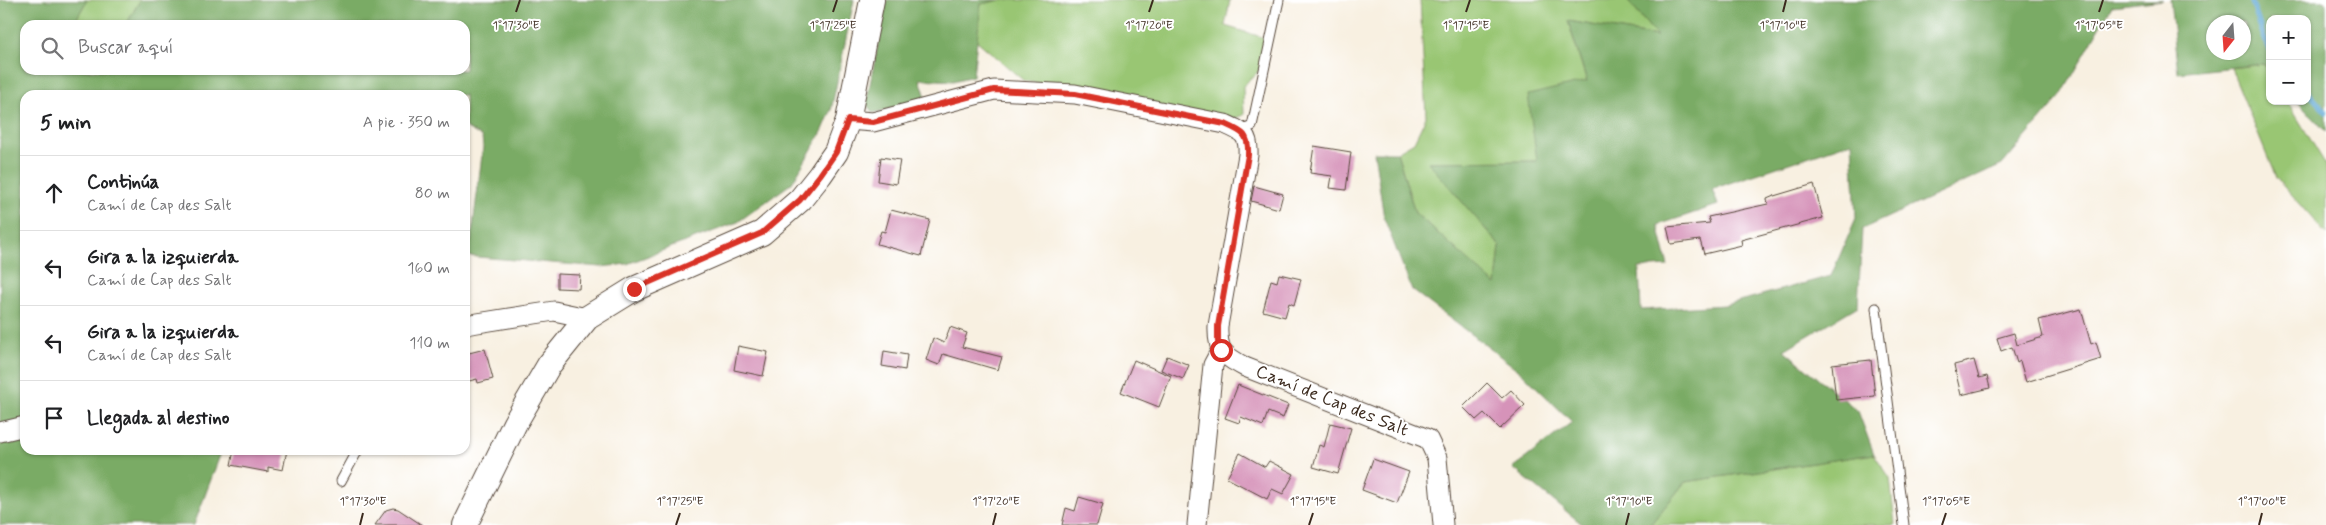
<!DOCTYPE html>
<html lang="es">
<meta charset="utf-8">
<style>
body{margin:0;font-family:Mynerve,sans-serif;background:#f2f2f2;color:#202124}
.controls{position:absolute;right:15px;top:15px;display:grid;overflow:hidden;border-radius:10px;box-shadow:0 1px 4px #0004}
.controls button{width:45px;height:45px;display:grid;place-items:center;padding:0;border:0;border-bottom:1px solid #e0e0e0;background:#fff;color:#202124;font:25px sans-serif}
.compass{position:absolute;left:2206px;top:15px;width:45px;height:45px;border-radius:50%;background:#fff;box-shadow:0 1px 4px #0004;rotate:197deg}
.stop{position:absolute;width:15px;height:15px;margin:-11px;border:4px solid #d93025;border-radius:50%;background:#fff}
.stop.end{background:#d93025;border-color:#fff;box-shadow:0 1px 5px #0008}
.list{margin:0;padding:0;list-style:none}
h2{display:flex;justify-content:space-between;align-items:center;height:65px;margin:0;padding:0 20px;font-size:21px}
h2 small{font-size:16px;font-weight:400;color:#757577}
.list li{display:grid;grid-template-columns:32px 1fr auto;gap:15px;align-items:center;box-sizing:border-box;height:75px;padding:0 20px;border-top:1px solid #e0e0e0}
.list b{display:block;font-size:19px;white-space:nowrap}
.list p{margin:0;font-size:16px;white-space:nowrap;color:#757577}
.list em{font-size:16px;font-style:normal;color:#757577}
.icon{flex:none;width:28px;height:28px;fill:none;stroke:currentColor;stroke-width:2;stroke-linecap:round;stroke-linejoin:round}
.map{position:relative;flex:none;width:2326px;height:525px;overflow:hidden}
.search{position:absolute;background:#fff;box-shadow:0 1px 4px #0004;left:20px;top:20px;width:450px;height:55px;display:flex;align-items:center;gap:12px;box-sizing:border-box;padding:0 18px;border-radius:15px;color:#757577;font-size:19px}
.panel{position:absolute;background:#fff;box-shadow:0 1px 4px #0004;left:20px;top:90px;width:450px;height:365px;border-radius:15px}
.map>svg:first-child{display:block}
.green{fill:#99c673;stroke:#6a7848}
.forest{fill:#7aab65;stroke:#5a6a42;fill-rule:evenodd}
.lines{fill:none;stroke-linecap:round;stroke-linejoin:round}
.stream{stroke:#5aa5d2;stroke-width:5}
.building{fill:#d693b9}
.service-casing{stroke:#57483b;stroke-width:11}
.minor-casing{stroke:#57483b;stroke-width:21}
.tertiary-casing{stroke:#57483b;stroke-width:26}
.service{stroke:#fff;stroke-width:9}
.minor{stroke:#fff;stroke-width:19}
.tertiary{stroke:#fff;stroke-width:24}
.route{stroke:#d93025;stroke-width:6}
.ticks{fill:none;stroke:#3b2a1e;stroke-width:2}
.labels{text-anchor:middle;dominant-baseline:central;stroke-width:4;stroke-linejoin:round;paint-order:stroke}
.street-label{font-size:18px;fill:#3b2a1e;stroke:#fff}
.ticks-label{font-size:12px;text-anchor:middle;fill:#3b2a1e;stroke:#fff;stroke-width:4;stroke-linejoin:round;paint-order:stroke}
</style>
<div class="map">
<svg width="2326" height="525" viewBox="0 0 2326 525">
<rect width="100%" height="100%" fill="#fff"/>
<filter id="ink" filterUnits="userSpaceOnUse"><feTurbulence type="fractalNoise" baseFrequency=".02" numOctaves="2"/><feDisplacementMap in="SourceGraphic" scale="10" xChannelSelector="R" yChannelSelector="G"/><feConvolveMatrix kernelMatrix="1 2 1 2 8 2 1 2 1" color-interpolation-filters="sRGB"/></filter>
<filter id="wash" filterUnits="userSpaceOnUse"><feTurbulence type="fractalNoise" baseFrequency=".0096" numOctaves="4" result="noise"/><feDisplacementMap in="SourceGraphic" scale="20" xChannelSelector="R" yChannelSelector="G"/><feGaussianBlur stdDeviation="1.12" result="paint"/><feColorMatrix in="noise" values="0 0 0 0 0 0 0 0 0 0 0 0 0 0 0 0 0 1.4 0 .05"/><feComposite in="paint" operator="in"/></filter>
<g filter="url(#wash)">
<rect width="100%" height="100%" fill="#f8f0e1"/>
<!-- green -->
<g class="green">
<polygon points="87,0 140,0 126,25 73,25"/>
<polygon points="1000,0 1230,0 1225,26 1265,38 1260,70 1243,86 1244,115 1235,118 1186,113 1073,89 1024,81 976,40 981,4"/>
<polygon points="1420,0 1627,0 1657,36 1568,21 1587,82 1537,161 1429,162 1500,246 1496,285 1415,213 1397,152 1414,142 1426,117"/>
<polygon points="2264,64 2270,74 2270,101 2287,101 2326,165 2326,234 2276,178 2231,68"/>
<polygon points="1874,454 1890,478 1895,525 1650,525 1685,482"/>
</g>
<!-- forest -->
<g class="forest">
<polygon points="0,0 87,0 73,25 25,25 25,70 465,70 465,25 126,25 140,0 854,0 831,111 823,130 792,183 738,222 627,264 601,267 465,256 465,241 471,242 483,147 482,137 465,127 465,95 25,95 25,450 222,450 194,525 0,525"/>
<polygon points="887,0 1000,0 981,4 973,76 953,81 920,79 927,100 873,113 866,104"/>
<path d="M1627,0H2163L2112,6L2061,96L2002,165L1862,229L1858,306L1784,350L1858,411L1874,454L1685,482L1650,525H1583L1513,468L1572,422L1521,372L1412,290L1384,218L1374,152H1397L1415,213L1496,285L1500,246L1428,162L1537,161L1528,95L1587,81L1568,21L1657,36ZM1852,142L1856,218L1831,276L1725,305L1641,310L1639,268L1668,266L1658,225L1718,205L1712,189Z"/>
<path d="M2170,0H2323L2326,4V132L2298,101H2307V19H2270V71L2264,64L2178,73ZM2244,22V52H2214V22Z"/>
</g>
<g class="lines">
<!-- stream -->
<g class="stream">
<polyline points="2251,0 2267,46 2270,49"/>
<polyline points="2307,91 2326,112"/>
</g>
</g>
<g id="blocks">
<!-- building -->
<g class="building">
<polygon points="1314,146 1351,152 1346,190 1330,188 1332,176 1310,173"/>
<polygon points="881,157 900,160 896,184 878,181"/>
<polygon points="1814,184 1823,218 1741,240 1742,245 1704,254 1700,240 1671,244 1667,227 1710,223 1708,217 1768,204 1767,199 1774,196"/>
<polygon points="1254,186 1283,194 1279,209 1251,201"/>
<polygon points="891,210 930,220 921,256 877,244 881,231 885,232"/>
<polygon points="557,274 580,275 579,289 557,288"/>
<polygon points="1279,274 1301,279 1294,305 1289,303 1285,317 1263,311 1271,280 1277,282"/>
<polygon points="2081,309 2091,344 2096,342 2101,359 2026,382 2020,361 2017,363 2012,347 2001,351 1997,338 2014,333 2017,345 2043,337 2039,320"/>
<polygon points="950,327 967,333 962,347 1002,357 998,370 943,354 939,365 926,360 933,338 944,343"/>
<polygon points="738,346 768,352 763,376 734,370"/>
<polygon points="485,349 493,379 478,383 477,379 465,382 465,354"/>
<polygon points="884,351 907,355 905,370 882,366"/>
<polygon points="1167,356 1189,365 1183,379 1161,370"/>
<polygon points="1134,360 1171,376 1159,407 1121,392"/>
<polygon points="1871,360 1875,396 1836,400 1832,364"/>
<polygon points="1974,360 1979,378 1987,376 1990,388 1961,395 1954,365"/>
<polygon points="1487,383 1502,398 1511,390 1525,405 1500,429 1484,413 1476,420 1463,407"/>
<polygon points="1238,385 1288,405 1283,418 1268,412 1263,426 1241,417 1239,423 1225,418"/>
<polygon points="1330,423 1351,428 1338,474 1313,467 1319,445 1324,447"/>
<polygon points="234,450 287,450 283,470 268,467 268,472 231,465"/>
<polygon points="1240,453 1265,467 1269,461 1294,474 1283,494 1272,489 1267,499 1227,478"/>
<polygon points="1373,459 1409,472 1397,503 1362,490"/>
<polygon points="1079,497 1103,504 1097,525 1062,525 1066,508 1075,511"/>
<polygon points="393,508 398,509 422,525 375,525 386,510"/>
</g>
</g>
</g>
<g filter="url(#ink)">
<use href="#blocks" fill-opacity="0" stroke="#57483b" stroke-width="1"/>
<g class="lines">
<defs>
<g id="service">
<polyline points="1241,131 1252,126 1279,0"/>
<polyline points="1876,308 1904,525"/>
<polyline points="341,481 358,450"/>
</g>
<g id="minor">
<path d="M848,120L873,122L994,90L1075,94L1225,124C1243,132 1249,134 1248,155L1218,326C1217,351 1223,355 1245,367L1428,439L1437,458L1443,525"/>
<polyline points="465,325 554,311 587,318"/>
<polyline points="0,432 25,426"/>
<polyline points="1197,525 1213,365 1221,350"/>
</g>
<polyline id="tertiary" points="465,525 515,423 549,365 587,318 634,289 762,233 800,200 820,175 836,152 848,120 872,0"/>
</defs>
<!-- service casing -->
<use href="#service" class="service-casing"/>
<!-- minor casing -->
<use href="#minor" class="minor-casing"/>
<!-- tertiary casing -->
<use href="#tertiary" class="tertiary-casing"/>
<!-- service -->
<use href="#service" class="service"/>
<!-- minor -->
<use href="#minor" class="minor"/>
<!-- tertiary -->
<use href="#tertiary" class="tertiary"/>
</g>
</g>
<g class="lines" filter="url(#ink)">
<!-- route -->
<path class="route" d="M634,289L762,233L800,200L820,175L836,152L848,120L873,122L994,90L1075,94L1225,124C1243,132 1249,134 1248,155L1218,326V342L1221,350"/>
</g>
<!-- ticks -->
<path class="ticks" d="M516,12L520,0M833,12L837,0M1149,12L1153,0M1466,12L1470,0M1783,12L1786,0M2099,12L2103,0M360,525L363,513M676,525L680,513M993,525L996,513M1309,525L1313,513M1626,525L1629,513M1942,525L1946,513M2259,525L2262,513"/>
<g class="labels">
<!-- street labels -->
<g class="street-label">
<text transform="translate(1332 401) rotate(22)">Camí de Cap des Salt</text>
</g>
</g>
<g class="ticks-label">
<text x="516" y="29">1°17'30"E</text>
<text x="833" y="29">1°17'25"E</text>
<text x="1149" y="29">1°17'20"E</text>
<text x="1466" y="29">1°17'15"E</text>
<text x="1783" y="29">1°17'10"E</text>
<text x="2099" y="29">1°17'05"E</text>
<text x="363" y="505">1°17'30"E</text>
<text x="680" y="505">1°17'25"E</text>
<text x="996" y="505">1°17'20"E</text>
<text x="1313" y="505">1°17'15"E</text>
<text x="1629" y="505">1°17'10"E</text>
<text x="1946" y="505">1°17'05"E</text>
<text x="2262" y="505">1°17'00"E</text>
</g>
</svg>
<div class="controls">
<button>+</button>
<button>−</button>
</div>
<svg class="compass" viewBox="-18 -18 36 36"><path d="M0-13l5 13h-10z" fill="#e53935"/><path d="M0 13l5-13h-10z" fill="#757577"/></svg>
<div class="stop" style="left:1221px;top:350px"></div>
<div class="stop end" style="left:634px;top:289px"></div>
<div class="search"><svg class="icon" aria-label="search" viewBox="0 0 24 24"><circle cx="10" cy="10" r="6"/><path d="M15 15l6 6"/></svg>Buscar aquí</div>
<section class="panel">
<h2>5 min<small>A pie · 350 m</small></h2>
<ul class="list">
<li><svg class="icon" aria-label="ahead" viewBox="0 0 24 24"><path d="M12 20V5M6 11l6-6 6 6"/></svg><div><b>Continúa</b><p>Camí de Cap des Salt</p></div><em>80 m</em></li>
<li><svg class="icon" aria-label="left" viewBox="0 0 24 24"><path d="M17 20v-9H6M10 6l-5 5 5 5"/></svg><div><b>Gira a la izquierda</b><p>Camí de Cap des Salt</p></div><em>160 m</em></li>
<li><svg class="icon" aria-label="left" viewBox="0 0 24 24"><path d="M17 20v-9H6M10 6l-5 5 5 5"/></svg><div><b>Gira a la izquierda</b><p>Camí de Cap des Salt</p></div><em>110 m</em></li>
<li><svg class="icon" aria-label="arrive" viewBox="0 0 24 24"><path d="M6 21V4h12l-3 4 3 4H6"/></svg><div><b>Llegada al destino</b></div></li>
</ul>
</section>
</div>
